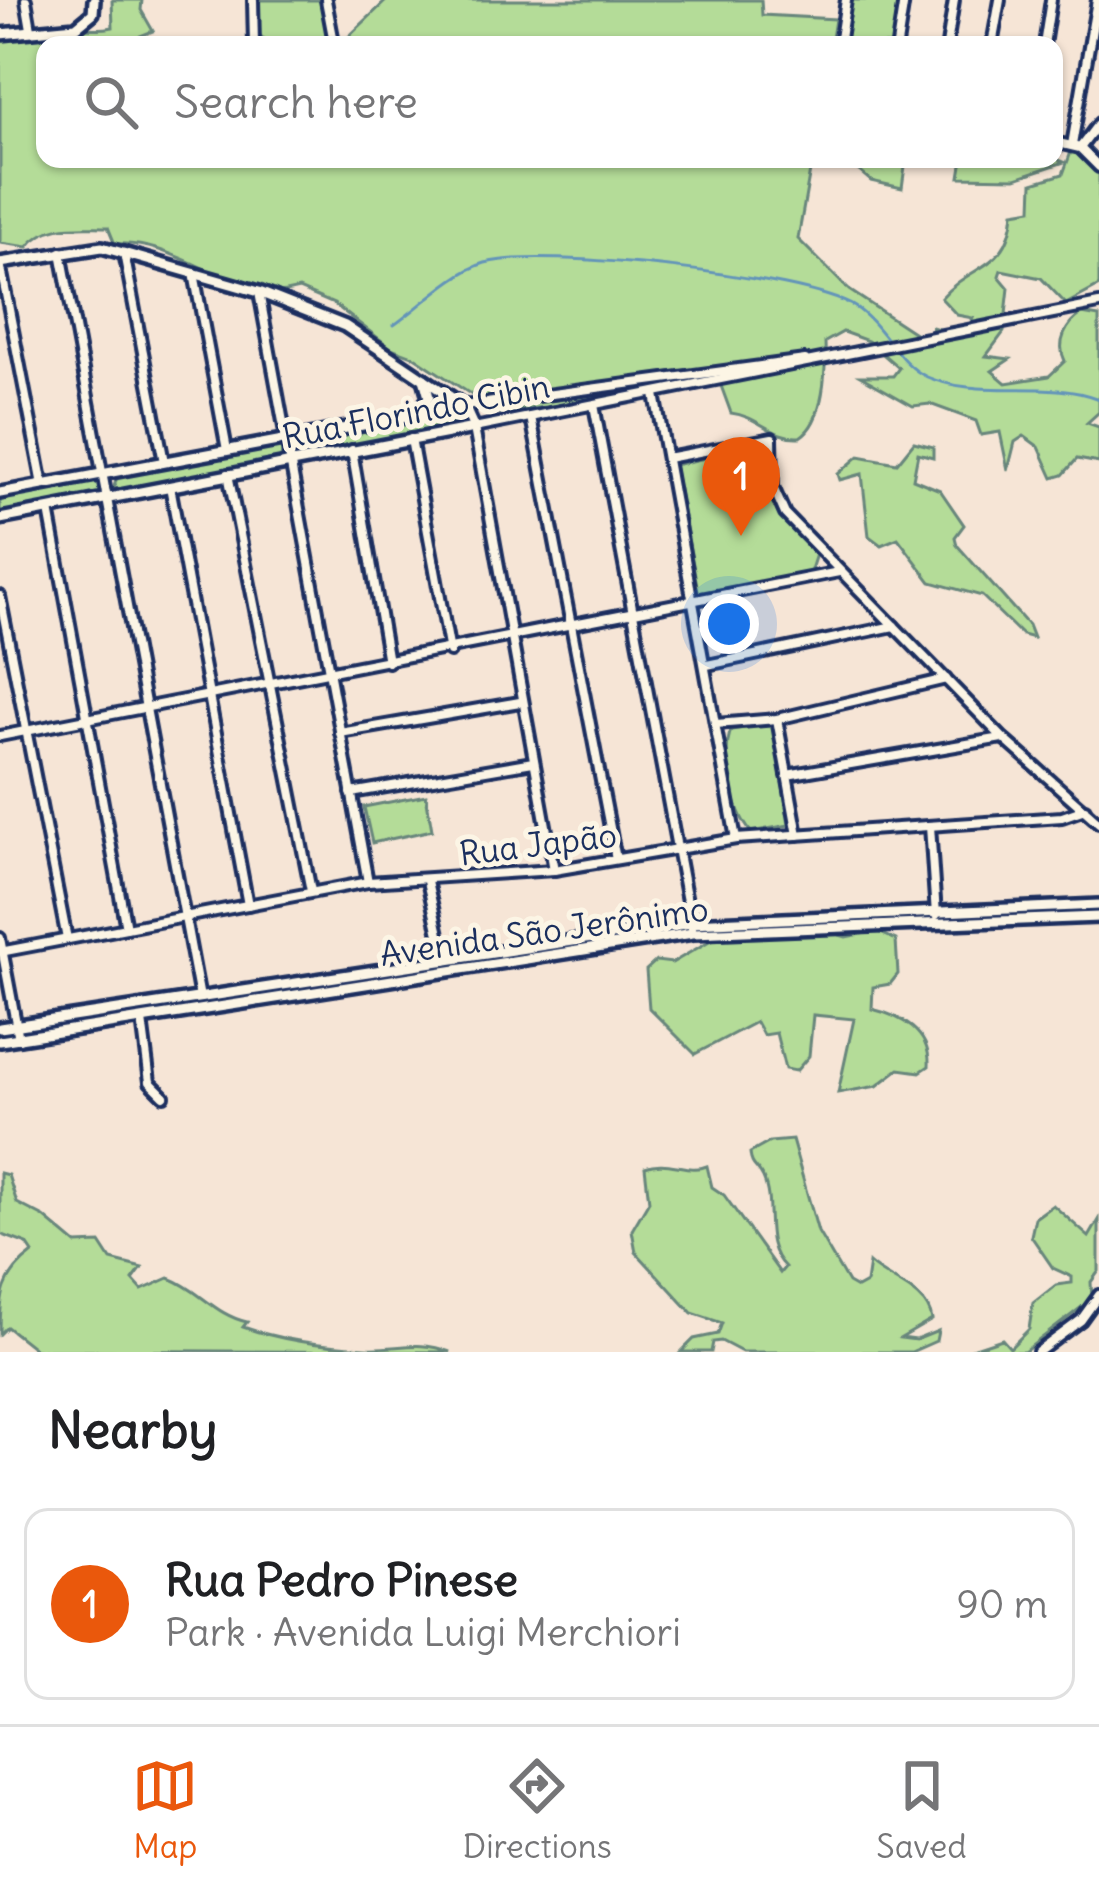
<!DOCTYPE html>
<meta charset="utf-8">
<style>
body{margin:0;font-family:Delius,sans-serif;background:#f6f6f6;color:#202124}
.you{position:absolute;left:729px;top:624px;width:42px;height:42px;margin:-30px;border:9px solid #fff;border-radius:50%;background:#1a73e8;box-shadow:0 0 0 18px #1a73e833}
.badge{display:grid;place-items:center;width:78px;height:78px;border-radius:50%;background:#ea580c;color:#fff;font-size:39px;font-weight:700}
.pin{position:absolute;translate:-50% -99px;filter:drop-shadow(0 3px 6px #0008)}
.pin::after{content:'';position:absolute;top:63px;width:42px;height:36px;background:inherit;clip-path:polygon(0 0,100% 0,50% 100%)}
.list{margin:0;padding:0;list-style:none}
h2{display:flex;justify-content:space-between;align-items:center;height:156px;margin:0;padding:0 48px;font-size:51px}
h2 small{font-size:39px;font-weight:400;color:#757577}
.list li{display:grid;grid-template-columns:78px 1fr auto;gap:36px;align-items:center;box-sizing:border-box;height:192px;margin:0 24px 24px;padding:0 24px;border:3px solid #e0e0e0;border-radius:24px}
.list b{display:block;font-size:45px;white-space:nowrap}
.list p{margin:0;font-size:39px;white-space:nowrap;color:#757577}
.list em{font-size:39px;font-style:normal;color:#757577}
.icon{flex:none;width:66px;height:66px;fill:none;stroke:currentColor;stroke-width:2;stroke-linecap:round;stroke-linejoin:round}
.map{position:relative;flex:none;width:1099px;height:1352px;overflow:hidden}
.search{position:absolute;background:#fff;box-shadow:0 3px 9px #0004;left:36px;right:36px;top:36px;height:132px;display:flex;align-items:center;gap:30px;box-sizing:border-box;padding:0 42px;border-radius:24px;color:#757577;font-size:45px}
.sheet{height:372px;background:#fff}
nav{display:flex;justify-content:space-around;align-items:center;box-sizing:border-box;height:168px;border-top:3px solid #e0e0e0;background:#fff;font-size:33px;color:#757577}
nav a{display:grid;justify-items:center;gap:6px}
nav .on{color:#ea580c}
.map>svg:first-child{display:block}
.green{fill:#b4dc98;stroke:#68867b;stroke-width:3}
.lines{fill:none;stroke-linecap:round;stroke-linejoin:round}
.stream{stroke:#6495b9;stroke-width:3}
.street-casing{stroke:#1b2f5e;stroke-width:16}
.secondary-casing{stroke:#1b2f5e;stroke-width:18}
.street{stroke:#fcf5e5;stroke-width:8}
.secondary{stroke:#fcf5e5;stroke-width:9}
.labels{text-anchor:middle;dominant-baseline:central;stroke-width:10;stroke-linejoin:round;paint-order:stroke}
.street-label{font-size:33px;fill:#1b2f5e;stroke:#fcf5e5}
</style>
<div class="map">
<svg width="1099" height="1352" viewBox="0 0 1099 1352">
<rect width="100%" height="100%" fill="#f6e5d6"/>
<filter id="ink" filterUnits="userSpaceOnUse"><feTurbulence type="fractalNoise" baseFrequency=".00833" numOctaves="2"/><feDisplacementMap in="SourceGraphic" scale="24" xChannelSelector="R" yChannelSelector="G"/><feConvolveMatrix kernelMatrix="1 2 1 2 8 2 1 2 1" color-interpolation-filters="sRGB"/></filter>
<g filter="url(#ink)">
<!-- green -->
<g class="green">
<path d="M112,0H142L141,10L153,31L140,36L138,45H45V159H812L798,239L849,290L919,336L931,337L932,327L948,332L970,324L973,318L957,315L941,298C972,262 1009,271 1014,212L1032,209L1033,183L1063,174L1071,152L1078,151L1099,171V286L1066,304L1041,278L1001,270L999,276L1009,288L1004,332L986,356L1010,359L992,371L1006,383L1049,376L1065,361C1056,343 1066,324 1082,314L1099,317V412L1087,423L1099,427V463L1077,459L1063,475L1053,478L1039,447L1024,436L1015,442L1008,470L1000,432L981,435L976,421L930,404L913,406L860,376H893L899,368L868,341L843,332L825,342C826,369 825,421 800,437C773,439 758,416 731,413L720,383L709,377L626,391L620,397L499,413L413,356L391,348L334,304L299,289L281,293C264,283 251,288 234,281C193,266 158,241 115,244L108,227C80,227 46,222 28,247L0,243V37C26,42 46,26 72,27C88,27 96,31 113,27Z"/>
<polygon points="255,0 327,0 336,45 269,45 256,31"/>
<polygon points="387,0 761,0 762,15 835,19 831,45 340,45"/>
<polygon points="852,0 898,0 891,45 845,45"/>
<polygon points="1054,158 1064,162 1016,178 960,177 963,159"/>
<polygon points="845,159 906,159 902,188 871,181"/>
<polygon points="455,409 464,417 461,425 303,456 295,448 299,440"/>
<polygon points="914,442 933,447 933,457 918,453 913,479 940,490 964,525 955,537 957,545 1028,625 1033,638 1022,635 982,596 931,582 898,538 881,545 869,536 862,474 840,480 838,474 859,456 897,463"/>
<polygon points="276,443 283,451 280,459 119,491 114,487 118,473"/>
<polygon points="759,446 768,456 770,500 816,554 809,576 699,596 674,465"/>
<polygon points="93,479 101,487 98,495 0,515 0,498"/>
<path d="M773,724L789,825L751,832C733,811 721,755 731,730Z"/>
<polygon points="426,795 432,830 372,843 364,807"/>
<path d="M826,931L846,937L876,931L896,940L898,974L890,984L873,987L872,1009C901,1016 931,1032 929,1066L920,1072L899,1069L877,1086L838,1093L854,1019L813,1015L809,1056L796,1071L785,1069L776,1033L763,1035L756,1022L695,1054L649,1008L646,970L656,961L672,963L723,933Z"/>
<path d="M792,1140L818,1232L848,1283L857,1288L866,1283L869,1263C889,1282 928,1290 932,1320L901,1338L916,1340L938,1331L936,1341L911,1352H742L721,1341L713,1342L711,1352H681L694,1339L718,1334L722,1323L692,1313L636,1252L632,1230L649,1201L645,1167C667,1158 688,1174 707,1166L712,1187L724,1195L780,1273L785,1267C760,1243 776,1206 763,1178C757,1166 751,1167 750,1153L770,1142Z"/>
<path d="M0,1173L8,1175L17,1203L44,1217L76,1244L100,1243L111,1260L142,1268L133,1280L142,1290L169,1278C199,1289 215,1315 247,1322L243,1327C283,1341 322,1346 365,1348C397,1350 418,1339 450,1352L36,1350L7,1327L0,1334C0,1296 2,1276 33,1253L27,1244L0,1234Z"/>
<polygon points="1053,1205 1089,1237 1099,1220 1099,1271 1091,1282 1092,1299 1024,1352 963,1352 1002,1339 1010,1348 1029,1329 1033,1303 1056,1285 1072,1283 1072,1277 1053,1268 1031,1236 1035,1218"/>
</g>
<g class="lines">
<!-- stream -->
<path class="stream" d="M394,325C420,307 454,272 485,263C541,247 805,276 855,307C882,324 898,364 927,377C981,400 1045,378 1099,399"/>
<defs>
<g id="street">
<polyline points="26,0 31,29"/>
<polyline points="253,0 254,45"/>
<polyline points="326,0 333,37"/>
<polyline points="839,45 846,0"/>
<polyline points="897,45 904,0"/>
<polyline points="947,45 954,0"/>
<polyline points="992,45 1000,0"/>
<polyline points="1044,45 1051,0"/>
<polyline points="1054,142 1080,148 1099,167"/>
<polyline points="1072,145 1097,0"/>
<polyline points="1080,148 1099,123"/>
<polyline points="61,252 200,998"/>
<polyline points="124,253 164,462"/>
<polyline points="0,263 43,485"/>
<polyline points="194,273 227,450"/>
<polyline points="259,292 368,882"/>
<polyline points="655,394 736,839"/>
<polyline points="594,405 692,928"/>
<polyline points="464,406 805,360"/>
<polyline points="531,417 616,859"/>
<polyline points="411,439 450,652"/>
<polyline points="352,450 388,662"/>
<polyline points="667,458 772,438 773,487 785,514 1003,738 1099,823"/>
<polyline points="228,474 311,891"/>
<polyline points="170,486 248,905"/>
<polyline points="49,510 126,928"/>
<polyline points="0,596 67,939"/>
<polyline points="707,665 894,626"/>
<polyline points="777,719 798,835"/>
<polyline points="716,724 777,719 946,679"/>
<polyline points="340,733 520,702"/>
<polyline points="0,736 839,572"/>
<polyline points="787,775 1002,738"/>
<polyline points="351,793 533,762"/>
<polyline points="930,826 936,915"/>
<polyline points="554,870 474,428 1099,304"/>
<polyline points="427,881 445,961"/>
<polyline points="0,938 19,1039"/>
<polyline points="0,952 368,882 554,870 736,839 1062,817 1085,809"/>
<polyline points="142,1020 150,1082 164,1096"/>
<polyline points="1038,1352 1081,1320 1099,1295"/>
</g>
<g id="secondary">
<polyline points="0,34 76,27 93,13 94,0"/>
<polyline points="0,263 102,247 259,292 345,326 464,406 474,428 0,519"/>
<polyline points="420,412 429,397 424,379"/>
<polyline points="0,493 464,406"/>
<polyline points="0,1028 691,923 1099,905"/>
<polyline points="0,1041 693,933 1099,917"/>
</g>
</defs>
<!-- street casing -->
<use href="#street" class="street-casing"/>
<!-- secondary casing -->
<use href="#secondary" class="secondary-casing"/>
<!-- street -->
<use href="#street" class="street"/>
<!-- secondary -->
<use href="#secondary" class="secondary"/>
</g>
</g>
<g class="labels">
<!-- street labels -->
<g class="street-label">
<text transform="translate(416 411) rotate(-11)">Rua Florindo Cibin</text>
<text transform="translate(538 844) rotate(-7)">Rua Japão</text>
<text transform="translate(544 931) rotate(-8)">Avenida São Jerônimo</text>
</g>
</g>
</svg>
<div class="you"></div>
<div class="pin badge" style="left:741px;top:536px">1</div>
<div class="search"><svg class="icon" aria-label="search" viewBox="0 0 24 24"><circle cx="10" cy="10" r="6"/><path d="M15 15l6 6"/></svg>Search here</div>
</div>
<section class="sheet">
<h2>Nearby<small></small></h2>
<ul class="list">
<li><span class="badge">1</span><div><b>Rua Pedro Pinese</b><p>Park · Avenida Luigi Merchiori</p></div><em>90 m</em></li>
</ul>
</section>
<nav>
<a class="on"><svg class="icon" aria-label="map" viewBox="0 0 24 24"><path d="M3 6l6-2 6 2 6-2v14l-6 2-6-2-6 2zM9 4v14M15 6v14"/></svg>Map</a>
<a><svg class="icon" aria-label="directions" viewBox="0 0 24 24"><path d="M12 3l9 9-9 9-9-9zM9 14v-3h6M13 9l2 2-2 2"/></svg>Directions</a>
<a><svg class="icon" aria-label="saved" viewBox="0 0 24 24"><path d="M7 4h10v16l-5-4-5 4z"/></svg>Saved</a>
</nav>
